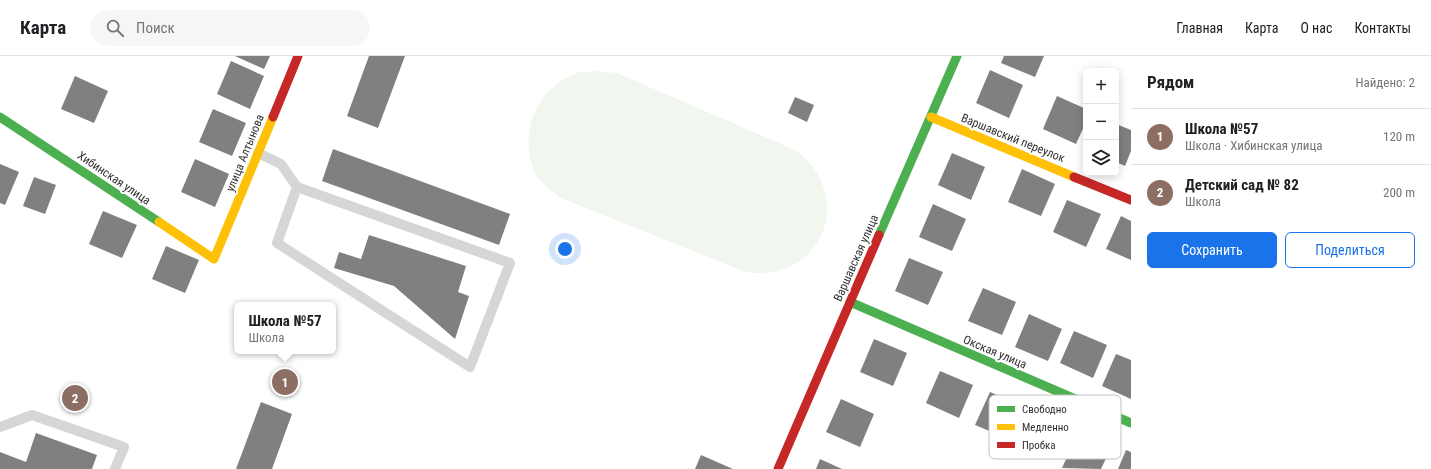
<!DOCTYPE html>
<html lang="ru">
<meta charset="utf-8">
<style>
body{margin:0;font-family:"Roboto Condensed",sans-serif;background:#f6f6f6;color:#202124}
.controls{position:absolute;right:12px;top:12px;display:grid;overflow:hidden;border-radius:6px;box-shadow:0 2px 10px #0003}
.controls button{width:36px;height:36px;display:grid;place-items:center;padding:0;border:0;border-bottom:1px solid #e0e0e0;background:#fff;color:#202124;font:20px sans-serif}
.you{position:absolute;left:565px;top:193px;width:14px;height:14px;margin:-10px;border:3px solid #fff;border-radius:50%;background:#1a73e8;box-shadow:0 0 0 6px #1a73e833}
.badge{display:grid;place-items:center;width:26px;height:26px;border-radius:50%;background:#1a73e8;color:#fff;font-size:13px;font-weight:700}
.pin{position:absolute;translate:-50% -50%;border:2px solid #fff;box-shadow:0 1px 4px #0006}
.popup{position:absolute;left:234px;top:246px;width:102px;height:52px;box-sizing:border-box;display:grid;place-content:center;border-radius:6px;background:#fff;filter:drop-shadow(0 1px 3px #0005);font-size:13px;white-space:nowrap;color:#757577}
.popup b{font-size:15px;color:#202124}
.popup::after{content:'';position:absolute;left:50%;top:100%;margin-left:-8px;border:8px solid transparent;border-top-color:#fff}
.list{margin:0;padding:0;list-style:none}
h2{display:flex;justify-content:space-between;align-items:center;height:52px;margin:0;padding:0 16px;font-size:17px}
h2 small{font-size:13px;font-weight:400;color:#757577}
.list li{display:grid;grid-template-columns:26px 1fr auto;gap:12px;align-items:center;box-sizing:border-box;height:56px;padding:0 16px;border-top:1px solid #e0e0e0}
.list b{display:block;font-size:15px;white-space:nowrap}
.list p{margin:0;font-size:13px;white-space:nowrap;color:#757577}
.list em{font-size:13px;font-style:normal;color:#757577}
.actions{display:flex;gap:8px;padding:12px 16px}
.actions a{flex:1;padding:9px 0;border:1px solid #1a73e8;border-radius:6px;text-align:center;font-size:14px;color:#1a73e8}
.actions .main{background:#1a73e8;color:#fff}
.icon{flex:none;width:22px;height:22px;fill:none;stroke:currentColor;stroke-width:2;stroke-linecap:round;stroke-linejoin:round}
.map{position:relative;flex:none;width:1131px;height:413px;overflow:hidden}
header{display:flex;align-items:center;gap:24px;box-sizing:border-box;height:56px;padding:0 20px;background:#fff;border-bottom:1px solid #e0e0e0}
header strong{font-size:19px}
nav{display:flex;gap:22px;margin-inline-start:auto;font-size:14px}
.search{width:280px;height:36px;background:#f6f6f6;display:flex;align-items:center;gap:10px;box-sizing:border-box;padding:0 14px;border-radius:22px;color:#757577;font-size:15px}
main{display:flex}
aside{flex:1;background:#fff}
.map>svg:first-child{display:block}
.green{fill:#f1f7ee}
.building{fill:#808080}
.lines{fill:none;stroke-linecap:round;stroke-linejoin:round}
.lane{stroke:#d6d6d6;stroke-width:10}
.fast{stroke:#4caf50;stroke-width:9}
.slow{stroke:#ffc107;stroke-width:9}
.jam{stroke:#c62828;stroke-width:9}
.labels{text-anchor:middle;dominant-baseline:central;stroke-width:4;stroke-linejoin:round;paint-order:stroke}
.street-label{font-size:12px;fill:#323232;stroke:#fff}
.key{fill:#fff;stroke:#c2c2c2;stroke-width:1}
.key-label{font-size:11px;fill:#323232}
</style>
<header>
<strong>Карта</strong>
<div class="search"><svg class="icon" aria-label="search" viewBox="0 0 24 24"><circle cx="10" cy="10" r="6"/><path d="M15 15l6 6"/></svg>Поиск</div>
<nav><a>Главная</a><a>Карта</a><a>О нас</a><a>Контакты</a></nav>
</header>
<main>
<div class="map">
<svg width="1131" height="413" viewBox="0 0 1131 413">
<rect width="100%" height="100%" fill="#fff"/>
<!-- green -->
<path class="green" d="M596,15L617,17L795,94C858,139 822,228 745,216L561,142C552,135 541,129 536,119C533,114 531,107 530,101C523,67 541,32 574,18C580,15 589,16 596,15Z"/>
<!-- building -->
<g class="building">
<polygon points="235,0 270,0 264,13"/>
<polygon points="369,0 405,0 378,72 347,60"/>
<polygon points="1004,0 1044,0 1035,21 1001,7"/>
<polygon points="231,5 264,20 250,53 217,38"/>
<polygon points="990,14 1023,29 1009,62 976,47"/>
<polygon points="75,20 108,35 94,67 61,53"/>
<polygon points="1057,40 1086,53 1086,66 1076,88 1043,73"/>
<polygon points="795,41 814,49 807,66 788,57"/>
<polygon points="213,53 246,67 232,100 199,86"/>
<polygon points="1116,68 1131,74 1131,95 1125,110 1116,106"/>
<polygon points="333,93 510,158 499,189 322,125"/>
<polygon points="952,97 985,111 971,144 938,129"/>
<polygon points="195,103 229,118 215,151 181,136"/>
<polygon points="0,108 19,116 5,149 0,147"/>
<polygon points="1022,113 1055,128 1041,160 1008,146"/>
<polygon points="34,121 56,129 45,158 23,150"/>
<polygon points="1067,144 1101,158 1086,191 1053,176"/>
<polygon points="933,148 966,163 952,195 919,181"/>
<polygon points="103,155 137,169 122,202 89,188"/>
<polygon points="1121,160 1131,165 1131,204 1106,193"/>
<polygon points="369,179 466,210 458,236 469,240 455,283 394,230 334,212 339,196 361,203"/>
<polygon points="166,190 199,204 185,237 152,223"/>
<polygon points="909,202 943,216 928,249 895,235"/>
<polygon points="983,232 1016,246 1002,279 968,265"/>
<polygon points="1029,258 1062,273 1048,305 1015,291"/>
<polygon points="1074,275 1107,289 1093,322 1060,307"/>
<polygon points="874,283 907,297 893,330 860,316"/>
<polygon points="1116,298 1131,304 1131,343 1102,330"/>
<polygon points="940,315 973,329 959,362 926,347"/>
<polygon points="990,336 1023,350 1009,383 975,369"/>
<polygon points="841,343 874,358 860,391 826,376"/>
<polygon points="261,346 292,358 272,413 236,413"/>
<polygon points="1031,355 1065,369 1051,402 1017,387"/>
<polygon points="36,377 97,399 92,413 0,413 0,396 26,406"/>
<polygon points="1077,379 1110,394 1101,413 1062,412"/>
<polygon points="1126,394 1131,396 1131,413 1118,413"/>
<polygon points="701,399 733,413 695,413"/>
<polygon points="820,403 842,413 816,413"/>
</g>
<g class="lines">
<!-- lane -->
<g class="lane">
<polyline points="258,97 281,108 297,131 277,187 470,311 510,207 297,131"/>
<polyline points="0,371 32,359 124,391 115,413"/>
</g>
<!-- fast -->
<g class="fast">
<polyline points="0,61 159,166"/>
<polyline points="879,179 957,0"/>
<polyline points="850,246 1131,367"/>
</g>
<!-- slow -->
<g class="slow">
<polyline points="931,61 1074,121"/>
<polyline points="159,166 214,203 273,61"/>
</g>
<!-- jam -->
<g class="jam">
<polyline points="273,61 298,0"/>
<polyline points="1074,121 1131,144"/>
<polyline points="778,413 879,179"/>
</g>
</g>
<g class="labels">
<!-- street labels -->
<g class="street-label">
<text transform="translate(1013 82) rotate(22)">Варшавский переулок</text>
<text transform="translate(245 97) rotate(-68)">улица Алтынова</text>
<text transform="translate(114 122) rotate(34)">Хибинская улица</text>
<text transform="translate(856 202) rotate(-66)">Варшавская улица</text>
<text transform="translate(995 296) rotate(23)">Окская улица</text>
</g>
</g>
<!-- legend -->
<rect x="989" y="339" width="132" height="64" rx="6" class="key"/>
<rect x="997" y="350" width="18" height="6" fill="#4caf50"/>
<rect x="997" y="368" width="18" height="6" fill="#ffc107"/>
<rect x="997" y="386" width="18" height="6" fill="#c62828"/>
<g class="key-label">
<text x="1022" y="357">Свободно</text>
<text x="1022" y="375">Медленно</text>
<text x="1022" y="393">Пробка</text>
</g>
</svg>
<div class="controls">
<button>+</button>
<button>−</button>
<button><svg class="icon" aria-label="layers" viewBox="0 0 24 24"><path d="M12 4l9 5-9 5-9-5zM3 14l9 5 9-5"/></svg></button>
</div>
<div class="you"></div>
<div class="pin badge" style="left:285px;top:326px;background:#8d6e63">1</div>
<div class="popup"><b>Школа №57</b>Школа</div>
<div class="pin badge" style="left:75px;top:342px;background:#8d6e63">2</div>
</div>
<aside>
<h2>Рядом<small>Найдено: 2</small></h2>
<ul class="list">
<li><span class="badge" style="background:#8d6e63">1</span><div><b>Школа №57</b><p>Школа · Хибинская улица</p></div><em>120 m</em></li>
<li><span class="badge" style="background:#8d6e63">2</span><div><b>Детский сад № 82</b><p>Школа</p></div><em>200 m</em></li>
</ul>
<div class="actions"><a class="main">Сохранить</a><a>Поделиться</a></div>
</aside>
</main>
